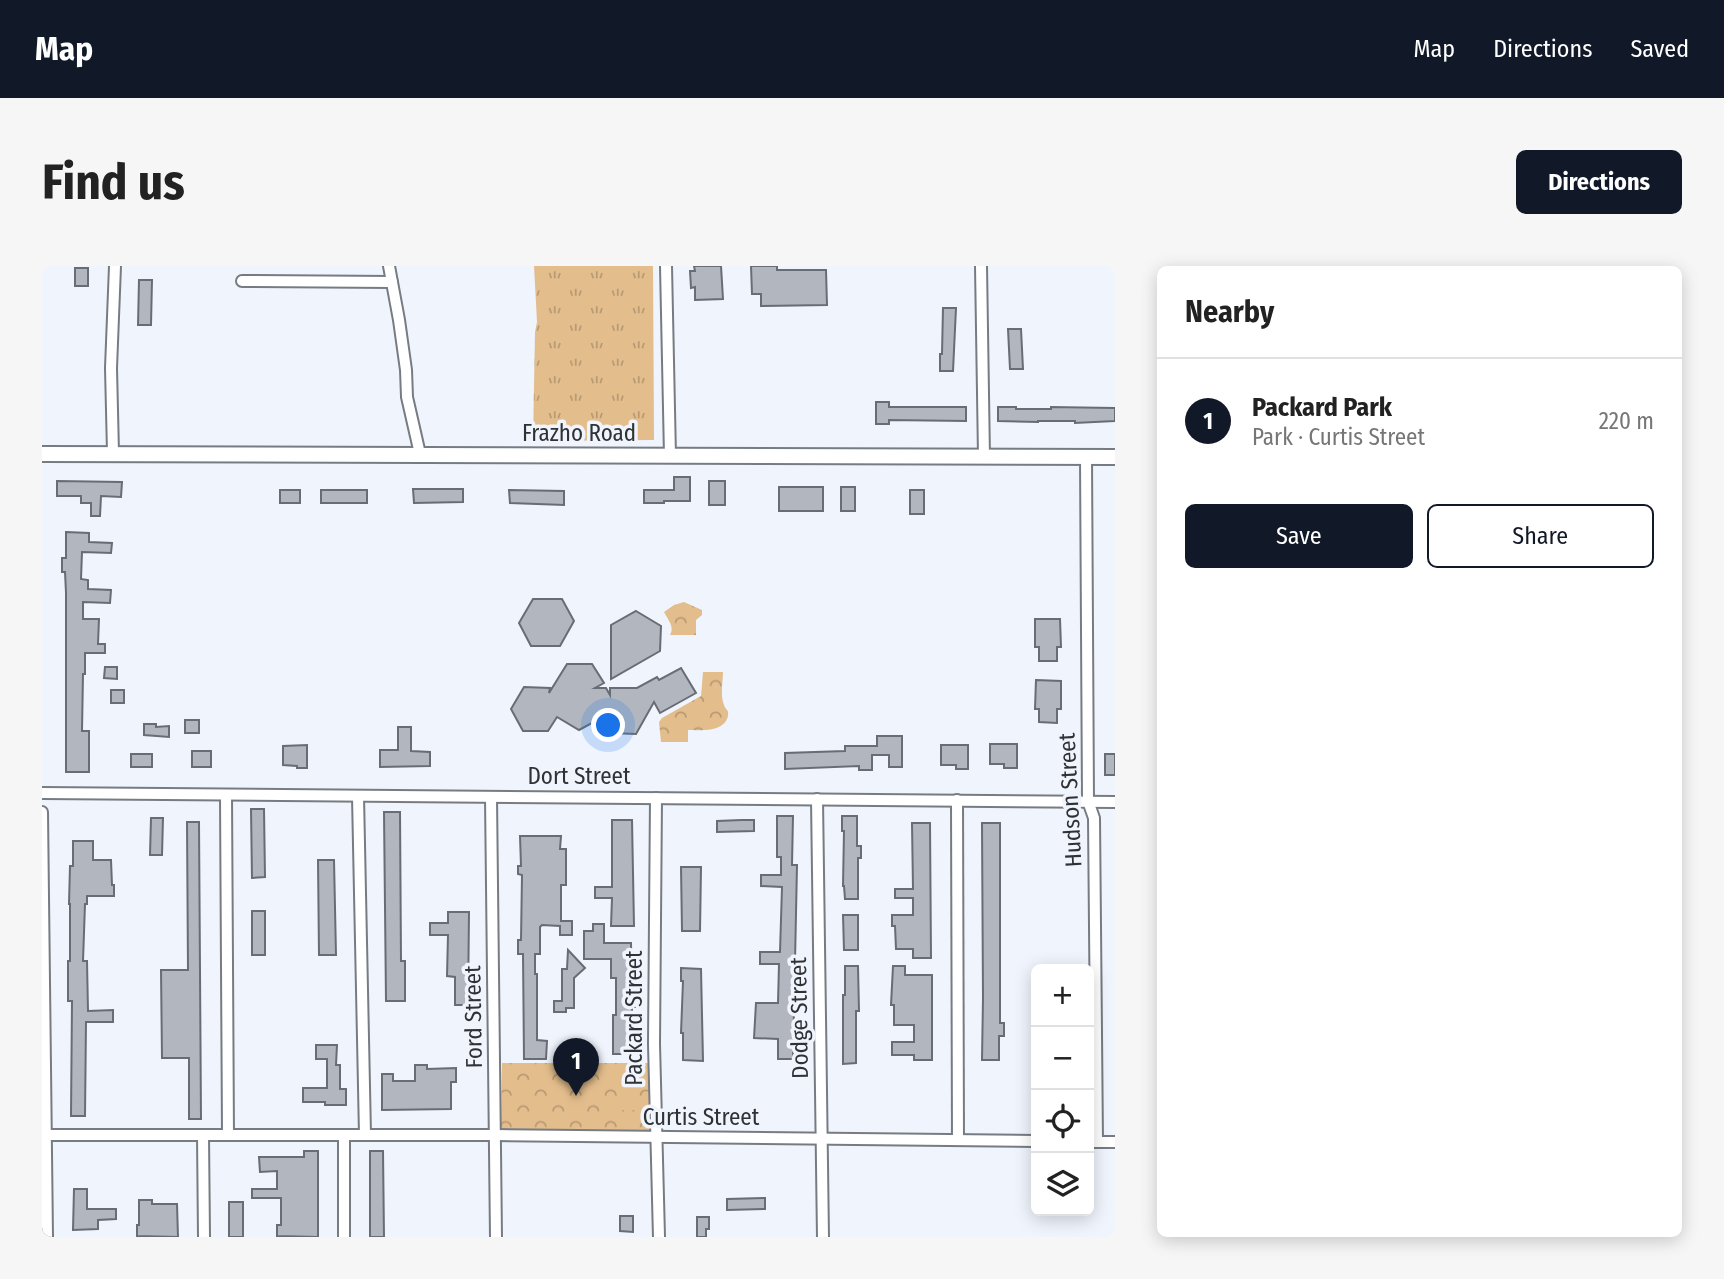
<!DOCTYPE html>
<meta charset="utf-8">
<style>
body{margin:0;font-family:"Fira Sans Condensed",sans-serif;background:#f6f6f6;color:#222}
.controls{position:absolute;right:21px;bottom:21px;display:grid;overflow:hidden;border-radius:10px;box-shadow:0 4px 18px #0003}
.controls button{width:63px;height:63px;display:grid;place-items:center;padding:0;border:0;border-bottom:2px solid #e0e0e0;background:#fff;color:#222;font:35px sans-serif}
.you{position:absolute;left:567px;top:460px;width:24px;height:24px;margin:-18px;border:5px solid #fff;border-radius:50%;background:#1a73e8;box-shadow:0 0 0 10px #1a73e833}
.badge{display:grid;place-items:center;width:46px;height:46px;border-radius:50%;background:#111827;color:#fff;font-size:23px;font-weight:700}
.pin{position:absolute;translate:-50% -58px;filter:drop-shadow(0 2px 4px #0008)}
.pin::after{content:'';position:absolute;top:37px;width:24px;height:21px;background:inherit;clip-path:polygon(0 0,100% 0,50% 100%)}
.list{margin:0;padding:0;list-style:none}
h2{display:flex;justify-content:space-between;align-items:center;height:91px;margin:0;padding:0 28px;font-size:30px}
h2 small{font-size:23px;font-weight:400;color:#767676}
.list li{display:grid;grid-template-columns:46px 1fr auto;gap:21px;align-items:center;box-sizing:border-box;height:126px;padding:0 28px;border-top:2px solid #e0e0e0}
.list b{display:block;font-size:26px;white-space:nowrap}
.list p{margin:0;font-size:23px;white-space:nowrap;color:#767676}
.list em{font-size:23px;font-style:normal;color:#767676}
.actions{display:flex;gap:14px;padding:21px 28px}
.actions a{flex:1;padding:16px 0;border:2px solid #111827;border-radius:10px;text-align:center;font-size:24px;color:#111827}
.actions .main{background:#111827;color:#fff}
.icon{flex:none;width:38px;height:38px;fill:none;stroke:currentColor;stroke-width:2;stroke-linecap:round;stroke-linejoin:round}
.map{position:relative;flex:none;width:1073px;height:971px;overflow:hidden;border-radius:10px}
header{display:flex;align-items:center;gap:42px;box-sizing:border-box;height:98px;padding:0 35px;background:#111827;color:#fff}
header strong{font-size:33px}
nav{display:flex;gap:38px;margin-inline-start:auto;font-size:24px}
.intro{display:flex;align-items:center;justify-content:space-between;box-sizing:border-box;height:168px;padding:0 42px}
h1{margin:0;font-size:49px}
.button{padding:18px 32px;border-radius:10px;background:#111827;color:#fff;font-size:24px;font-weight:700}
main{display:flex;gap:42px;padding:0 42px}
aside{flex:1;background:#fff;border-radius:10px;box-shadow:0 4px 18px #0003}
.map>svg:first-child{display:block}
.grass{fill:url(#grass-tufts)}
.park{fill:url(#park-crowns)}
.pitch{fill:#e3bd8c}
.building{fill:#b2b7bf;stroke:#686c74;stroke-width:2}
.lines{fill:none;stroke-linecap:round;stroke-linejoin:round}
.street-casing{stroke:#777c83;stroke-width:14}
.secondary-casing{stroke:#777c83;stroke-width:18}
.street{stroke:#fff;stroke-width:10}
.secondary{stroke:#fff;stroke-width:14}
.labels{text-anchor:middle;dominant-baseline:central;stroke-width:7;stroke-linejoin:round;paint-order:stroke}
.street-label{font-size:23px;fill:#2f3134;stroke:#eff4fd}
</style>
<header>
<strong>Map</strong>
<nav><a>Map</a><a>Directions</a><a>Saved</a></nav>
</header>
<div class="intro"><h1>Find us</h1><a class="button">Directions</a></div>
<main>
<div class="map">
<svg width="1073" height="971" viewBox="0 0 1073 971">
<defs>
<pattern id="grass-tufts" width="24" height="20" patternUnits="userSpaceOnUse" patternTransform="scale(1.75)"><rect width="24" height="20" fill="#e3bd8c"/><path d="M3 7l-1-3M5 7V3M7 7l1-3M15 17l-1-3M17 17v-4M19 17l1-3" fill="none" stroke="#b89a73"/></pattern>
<pattern id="park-crowns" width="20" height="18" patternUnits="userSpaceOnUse" patternTransform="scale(1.75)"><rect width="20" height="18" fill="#e3bd8c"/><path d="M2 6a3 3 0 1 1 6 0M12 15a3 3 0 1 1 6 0" fill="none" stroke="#b89a73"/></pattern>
</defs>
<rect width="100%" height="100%" fill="#eff4fd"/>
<!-- grass -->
<polygon class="grass" points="492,0 611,0 612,174 491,175 493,66 495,56"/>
<!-- park -->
<g class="park">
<path d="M642,336L660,344V349L654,354V369H628C633,361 626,354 622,346L632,339Z"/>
<path d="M661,406H681C681,415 678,430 682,439C684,445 687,443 686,450C682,467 658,464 646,464V476H619L617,456L620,452L659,430Z"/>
<polygon points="460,797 609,797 609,864 459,864"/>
</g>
<!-- pitch -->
<rect class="pitch" x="575" y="814" width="20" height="30"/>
<!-- building -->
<g class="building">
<polygon points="652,0 679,0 681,33 653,34 653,21 649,22 648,5 653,5"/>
<polygon points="709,0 735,0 735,4 784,4 785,39 719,40 719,28 710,28"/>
<rect x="33" y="2" width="13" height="18"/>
<polygon points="97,14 110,14 109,59 96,59"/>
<polygon points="901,42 914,42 911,105 898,105 898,88 900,88"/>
<polygon points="966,63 979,63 981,103 968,103"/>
<polygon points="834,136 847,136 847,141 924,141 924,155 847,154 847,158 834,158"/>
<polygon points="956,141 974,141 974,143 1009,143 1009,141 1073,142 1073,155 1033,157 1033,155 996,155 996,156 956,155"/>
<polygon points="632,211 648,211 648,235 622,235 622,237 602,237 602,224 632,224"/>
<polygon points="15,215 80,216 79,231 59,230 58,250 49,250 49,237 39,237 39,230 15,230"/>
<rect x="667" y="215" width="16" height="24"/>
<rect x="737" y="221" width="44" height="24"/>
<rect x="799" y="221" width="14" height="24"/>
<polygon points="371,223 421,223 421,236 372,237"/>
<rect x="238" y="224" width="20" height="13"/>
<rect x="279" y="224" width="46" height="13"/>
<polygon points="467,224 522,225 522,239 468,237"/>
<rect x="868" y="224" width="14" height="24"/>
<polygon points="24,266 47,267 47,276 70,277 69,287 40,286 39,313 46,314 46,323 69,324 68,337 41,336 41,353 57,353 56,378 63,378 63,387 43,387 43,408 41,408 40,465 47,465 47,506 24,506 24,327 23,306 20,306 20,292 24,292"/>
<polygon points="491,333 520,333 532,355 518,380 489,380 477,357"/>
<polygon points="594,345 619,360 618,385 569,413 569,359"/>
<polygon points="993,353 1018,353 1019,381 1015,381 1015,395 997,395 997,381 993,381"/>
<polygon points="525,398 550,398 562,417 553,422 564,422 568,429 568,422 595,422 615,411 617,414 639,402 654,427 618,447 612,436 594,468 568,467 559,452 537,464 515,451 506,465 481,465 469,443 482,421 508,422 507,427"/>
<polygon points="63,401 75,401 75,413 62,412"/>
<polygon points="994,414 1019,415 1019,443 1015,443 1015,457 997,456 997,443 993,443"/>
<rect x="69" y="424" width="13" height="13"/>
<rect x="143" y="454" width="14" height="13"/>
<polygon points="102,458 114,458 114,461 127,460 127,471 102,469"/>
<polygon points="356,461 369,461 369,485 388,486 388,500 338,501 338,484 356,484"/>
<polygon points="835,470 860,470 860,501 847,501 847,489 830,489 830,504 817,504 817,500 743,503 743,487 803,485 803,480 835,480"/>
<polygon points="948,478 975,478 975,502 962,502 962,498 948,498"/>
<polygon points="265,479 265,502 255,502 255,500 241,499 241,480"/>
<polygon points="899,479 926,479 926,503 914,503 914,499 899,499"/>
<rect x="150" y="485" width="19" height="16"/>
<rect x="89" y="488" width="21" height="13"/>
<rect x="1063" y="488" width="10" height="21"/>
<polygon points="209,543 222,543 223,611 210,612"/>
<polygon points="342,546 358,546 359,695 363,695 363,735 344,735"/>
<polygon points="735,550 751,550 750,599 755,599 751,793 736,793 736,773 712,772 714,737 736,737 737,698 718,698 718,686 738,686 740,621 719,620 719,609 739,609 739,591 735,591"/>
<polygon points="800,550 815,550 815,580 819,580 819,592 816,592 816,633 803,633 802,620 801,620 802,565 800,565"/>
<polygon points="109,552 121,552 120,589 108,589"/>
<polygon points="570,554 590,554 592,660 569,660 570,632 553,632 553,621 570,621"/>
<polygon points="700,554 712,554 712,565 675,566 675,555"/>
<polygon points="145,556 157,556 159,853 147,853 147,792 120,792 119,704 146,704"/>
<polygon points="870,557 888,557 889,692 871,692 871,683 854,683 853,660 850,660 850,649 871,649 871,632 853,632 853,623 871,623"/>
<polygon points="940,557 958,557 958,757 962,757 962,770 957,770 957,794 940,794 941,732"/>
<polygon points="478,570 519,570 518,583 524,583 524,619 519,619 519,655 530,655 530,669 518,669 518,660 500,659 498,661 498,688 493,688 493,708 495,708 495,774 505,775 504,793 482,793 481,688 476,688 476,674 479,674 480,609 476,608 476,600 479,600"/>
<polygon points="31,575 51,575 51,594 69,594 70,619 72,619 72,630 45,630 45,638 43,638 41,695 45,695 46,745 71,744 71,756 44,756 43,850 29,850 30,735 26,735 26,695 28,695 28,638 27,638 28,600 31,600"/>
<polygon points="276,594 292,594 294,689 277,689"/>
<polygon points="639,601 659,601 658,665 640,665"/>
<rect x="210" y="645" width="13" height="44"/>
<polygon points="406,646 427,646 426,739 413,739 413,711 405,710 406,669 388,669 388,657 406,657"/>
<polygon points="801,649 816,649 816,684 802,684"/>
<polygon points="551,658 562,658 562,677 589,677 590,726 593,726 593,741 590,741 590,788 571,788 571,749 574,749 574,712 569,712 569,693 542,693 542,665 551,665"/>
<polygon points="526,684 543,702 532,712 532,742 524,742 524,746 512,746 512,735 520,735 520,703 525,703"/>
<polygon points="803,700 816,700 817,745 814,745 814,797 801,798 801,729 803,729"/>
<polygon points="851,700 863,700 863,709 890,709 890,794 872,794 872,789 850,789 850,776 872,776 872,759 852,759 852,739 849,739"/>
<polygon points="639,702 659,703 661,795 641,794 641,767 639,767 641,715 639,715"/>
<polygon points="274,779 295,779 294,799 298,799 298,823 304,823 304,839 283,839 283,836 261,836 261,822 285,822 285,793 274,793"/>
<polygon points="373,799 385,799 385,803 414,802 414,816 409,816 409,843 340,844 340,808 351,808 351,815 373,815"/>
<polygon points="262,885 276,885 276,971 235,970 235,959 239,959 239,932 210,932 210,923 235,923 235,905 218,906 217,891 262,891"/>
<polygon points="328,885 341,885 342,971 328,971"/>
<polygon points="32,923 45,923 45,943 74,943 74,953 56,954 56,963 31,964"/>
<polygon points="723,932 723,943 685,944 685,933"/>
<polygon points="97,934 110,934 110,938 135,938 136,971 95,970 95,959 97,959"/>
<rect x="187" y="936" width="14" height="35"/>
<polygon points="578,950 591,950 591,966 578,965"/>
<polygon points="655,951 667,951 667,963 664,963 664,971 655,971"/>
</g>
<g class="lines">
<defs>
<g id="street">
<polyline points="347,0 357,54 364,104 365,131 378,188"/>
<polyline points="624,0 628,190"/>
<polyline points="939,0 942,191"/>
<polyline points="200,15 350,16"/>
<polyline points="71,187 69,102 73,0"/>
<polyline points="1044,191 1046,535 1052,552 1055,876"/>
<polyline points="0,527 1073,536"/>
<polyline points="184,529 186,869"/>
<polyline points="316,530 323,869"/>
<polyline points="449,531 454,971"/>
<polyline points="614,532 612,778 617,971"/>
<polyline points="775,533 781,971"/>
<polyline points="915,534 916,874"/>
<polyline points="0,546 5,971"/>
<polyline points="0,869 454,869 994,875"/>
<polyline points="161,869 162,971"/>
<polyline points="302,869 302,971"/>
<polyline points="1047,876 1073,876"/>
</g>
<polyline id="secondary" points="0,188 1073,191"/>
</defs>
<!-- street casing -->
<use href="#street" class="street-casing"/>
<!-- secondary casing -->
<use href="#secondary" class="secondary-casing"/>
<!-- street -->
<use href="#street" class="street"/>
<!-- secondary -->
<use href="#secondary" class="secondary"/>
</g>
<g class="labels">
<!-- street labels -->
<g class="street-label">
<text x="537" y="167">Frazho Road</text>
<text x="537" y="510">Dort Street</text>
<text transform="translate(1028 534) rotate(-93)">Hudson Street</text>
<text transform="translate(431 751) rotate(-91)">Ford Street</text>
<text transform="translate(592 752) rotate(-90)">Packard Street</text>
<text transform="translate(757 752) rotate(-91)">Dodge Street</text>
<text x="659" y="851">Curtis Street</text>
</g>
</g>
</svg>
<div class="controls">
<button>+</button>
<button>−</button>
<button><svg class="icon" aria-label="locate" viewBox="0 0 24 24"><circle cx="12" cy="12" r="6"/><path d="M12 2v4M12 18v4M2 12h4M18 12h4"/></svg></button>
<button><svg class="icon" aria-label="layers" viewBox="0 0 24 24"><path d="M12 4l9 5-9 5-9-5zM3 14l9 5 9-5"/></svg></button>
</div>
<div class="you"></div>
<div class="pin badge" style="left:534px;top:830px">1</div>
</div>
<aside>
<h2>Nearby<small></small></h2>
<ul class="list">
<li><span class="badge">1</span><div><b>Packard Park</b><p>Park · Curtis Street</p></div><em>220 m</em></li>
</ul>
<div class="actions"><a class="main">Save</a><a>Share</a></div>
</aside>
</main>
